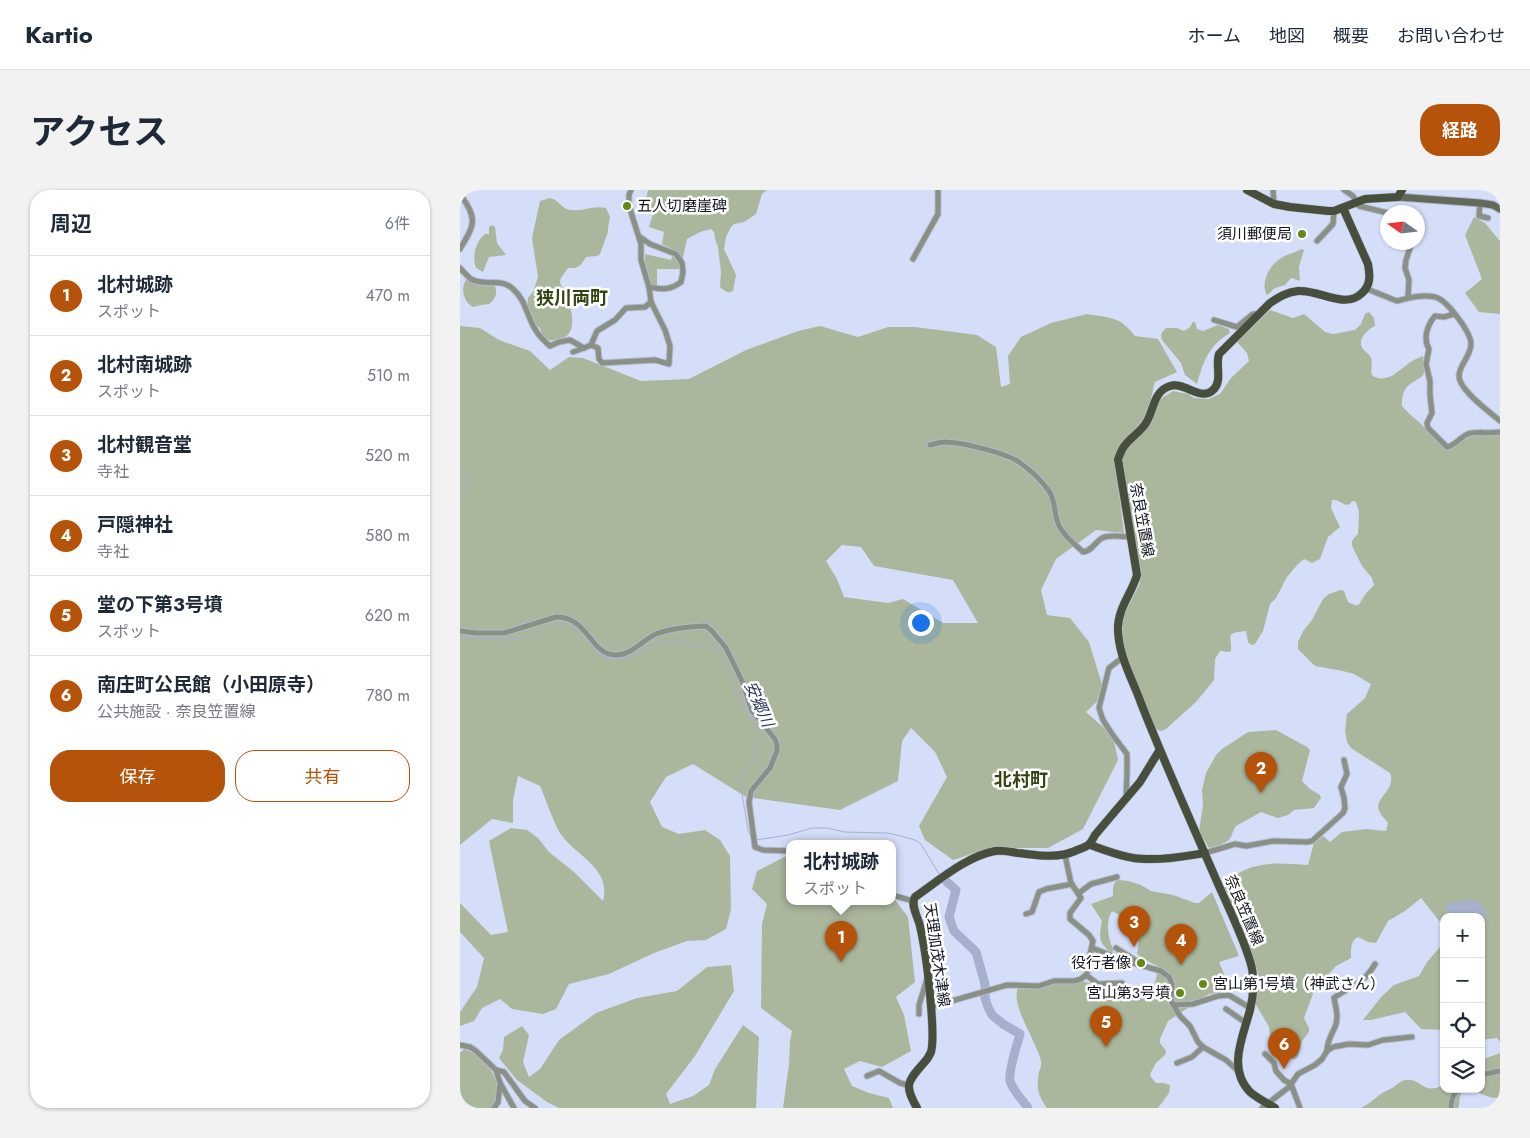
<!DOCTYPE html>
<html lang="ja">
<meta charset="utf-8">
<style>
body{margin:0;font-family:Jost,"Noto Sans JP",sans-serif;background:#f2f2f3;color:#1f2937}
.controls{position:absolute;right:15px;bottom:15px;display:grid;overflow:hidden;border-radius:10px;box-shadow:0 1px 4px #0004}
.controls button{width:45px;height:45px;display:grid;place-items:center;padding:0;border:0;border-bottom:1px solid #e0e1e3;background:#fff;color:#1f2937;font:25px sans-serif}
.compass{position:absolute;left:920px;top:15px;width:45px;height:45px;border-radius:50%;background:#fff;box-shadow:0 1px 4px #0004;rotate:284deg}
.you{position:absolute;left:460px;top:432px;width:18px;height:18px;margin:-12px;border:4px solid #fff;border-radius:50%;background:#1a73e8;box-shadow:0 0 0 8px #1a73e833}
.badge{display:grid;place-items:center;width:32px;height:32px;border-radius:50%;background:#b45309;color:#fff;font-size:16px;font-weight:700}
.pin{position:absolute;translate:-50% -41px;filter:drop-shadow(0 1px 2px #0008)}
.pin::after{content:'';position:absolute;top:26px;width:18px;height:15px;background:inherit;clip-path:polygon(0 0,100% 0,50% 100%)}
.popup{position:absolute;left:326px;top:650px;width:110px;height:65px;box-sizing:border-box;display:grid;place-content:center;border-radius:10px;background:#fff;filter:drop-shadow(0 1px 4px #0005);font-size:16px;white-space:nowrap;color:#747a83}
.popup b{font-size:19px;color:#1f2937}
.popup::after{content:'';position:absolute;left:50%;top:100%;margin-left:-10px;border:10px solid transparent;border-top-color:#fff}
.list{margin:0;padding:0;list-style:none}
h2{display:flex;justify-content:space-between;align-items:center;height:65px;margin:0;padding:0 20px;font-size:21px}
h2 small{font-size:16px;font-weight:400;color:#747a83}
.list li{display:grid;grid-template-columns:32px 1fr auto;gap:15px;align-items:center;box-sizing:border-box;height:80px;padding:0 20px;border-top:1px solid #e0e1e3}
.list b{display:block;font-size:19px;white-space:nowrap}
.list p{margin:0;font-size:16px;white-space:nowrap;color:#747a83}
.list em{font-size:16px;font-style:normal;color:#747a83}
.actions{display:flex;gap:10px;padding:15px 20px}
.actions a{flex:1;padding:11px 0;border:1px solid #b45309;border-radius:20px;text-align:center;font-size:18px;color:#b45309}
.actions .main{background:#b45309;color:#fff}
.icon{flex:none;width:28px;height:28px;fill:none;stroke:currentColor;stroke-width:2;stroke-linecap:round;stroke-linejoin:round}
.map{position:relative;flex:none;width:1040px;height:918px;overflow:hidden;border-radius:20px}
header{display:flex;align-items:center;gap:30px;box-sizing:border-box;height:70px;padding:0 25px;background:#fff;border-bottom:1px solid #e0e1e3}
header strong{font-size:24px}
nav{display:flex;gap:28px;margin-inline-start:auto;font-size:18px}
.intro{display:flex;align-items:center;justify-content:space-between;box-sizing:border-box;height:120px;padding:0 30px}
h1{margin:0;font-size:35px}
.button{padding:12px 22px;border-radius:20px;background:#b45309;color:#fff;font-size:18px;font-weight:700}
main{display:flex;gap:30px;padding:0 30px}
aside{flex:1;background:#fff;border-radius:20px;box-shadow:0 1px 4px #0004}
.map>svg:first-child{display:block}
.green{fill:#aab79c;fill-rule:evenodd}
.water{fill:#a6b0cd}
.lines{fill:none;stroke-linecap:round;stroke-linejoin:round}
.stream{stroke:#a6b0cd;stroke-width:1}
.river{stroke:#a6b0cd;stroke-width:9}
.minor-casing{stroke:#b2bad2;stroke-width:7}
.secondary-casing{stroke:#b2bad2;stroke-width:9}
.primary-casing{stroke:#b2bad2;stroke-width:9}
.minor{stroke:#8a9084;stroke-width:5}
.secondary{stroke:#636a5a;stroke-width:7}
.primary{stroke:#474f3c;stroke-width:8}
.poi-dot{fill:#648a14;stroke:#fff;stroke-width:2}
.labels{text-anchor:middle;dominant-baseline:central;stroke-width:5;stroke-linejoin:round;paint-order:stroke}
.poi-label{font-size:15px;fill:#12151f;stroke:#fff;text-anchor:end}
.street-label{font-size:15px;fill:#12151f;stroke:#fff}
.water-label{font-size:16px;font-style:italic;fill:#2c3860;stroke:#fff}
.quarter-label{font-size:18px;font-weight:bold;fill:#334612;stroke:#fff}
</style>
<header>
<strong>Kartio</strong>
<nav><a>ホーム</a><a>地図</a><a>概要</a><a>お問い合わせ</a></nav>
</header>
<div class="intro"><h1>アクセス</h1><a class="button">経路</a></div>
<main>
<aside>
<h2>周辺<small>6件</small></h2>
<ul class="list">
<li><span class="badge">1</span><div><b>北村城跡</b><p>スポット</p></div><em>470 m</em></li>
<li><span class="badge">2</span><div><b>北村南城跡</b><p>スポット</p></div><em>510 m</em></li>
<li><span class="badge">3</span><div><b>北村観音堂</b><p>寺社</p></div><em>520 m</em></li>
<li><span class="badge">4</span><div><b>戸隠神社</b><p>寺社</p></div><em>580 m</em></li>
<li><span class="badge">5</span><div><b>堂の下第3号墳</b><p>スポット</p></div><em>620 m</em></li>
<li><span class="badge">6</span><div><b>南庄町公民館（小田原寺）</b><p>公共施設 · 奈良笠置線</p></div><em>780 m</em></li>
</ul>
<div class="actions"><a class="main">保存</a><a>共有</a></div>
</aside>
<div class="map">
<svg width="1040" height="918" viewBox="0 0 1040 918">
<rect width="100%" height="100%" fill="#d5def9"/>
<!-- green -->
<g class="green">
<path d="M188,0H307L302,4L296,24L284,32L274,34L271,37L266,47L264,59L276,85L273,101C267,104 265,101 260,97L261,82L258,57L255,49L254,42L251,39L240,42L227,49L223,67V79H197V96L191,95L185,82V64L211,70L214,60L202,54L204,42L189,37L193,24C185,14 185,13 188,0Z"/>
<path d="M90,8C99,10 102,19 110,20C122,22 132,15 146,18L150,27L148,38V42L140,64L137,66L126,67C121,75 119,79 108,78C106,82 100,87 100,92C101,97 106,104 108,110C112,122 117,142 103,148C95,151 91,151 84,149L80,138L71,131L67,120L68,108L73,102L78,87L72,48L80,11Z"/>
<polygon points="1014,27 1025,33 1039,50 1040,50 1040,124 1019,122 1005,103 1022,89 1005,45"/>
<path d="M32,35L35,37L37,53L46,65L29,67L23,82L16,78C12,67 15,52 25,44H29V37Z"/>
<path d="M842,59L844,60L839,77L840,91L831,88L825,95L815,98L807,105C801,95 807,80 816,72C823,65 834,63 842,59Z"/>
<path d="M6,90L30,94L35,96C38,104 35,109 29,114L21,115L13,117C4,112 0,99 6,90Z"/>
<path d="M810,120L833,128L844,124L865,142L873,144L895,140L901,134L905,124L909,122L914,128L915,136C908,139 896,150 903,159C905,162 910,164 911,168C913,173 910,179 912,185C926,196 940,179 952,171C955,169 959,168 963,166C963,171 965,178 964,183C963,186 961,187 958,189C945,197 942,200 942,216C947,222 953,227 959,232C969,242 977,253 989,259L1009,245L1040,244V852L1037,848L1021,850V727H984V737L961,708L945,721L928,731L916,753L908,752L898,747C890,751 891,760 891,768L876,776L854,801L844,828L849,838V842L842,851L838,866L835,869L817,867L812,861L809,837L795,813L800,790L795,773L763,699C766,695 769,689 773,687C795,670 822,673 848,675L854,653L863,646L870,652L882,642L906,639L926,641L928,633C924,628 918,622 918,616C919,606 936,598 930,583L891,558L887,552L885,541L887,524L905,508L911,494L894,484L883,481L855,476L838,459V452L843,441L852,430L863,409L869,404L881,400L884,401L888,412C901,419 898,414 905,405C907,401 911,399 914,395L912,388L902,376L892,356C891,350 894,348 898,344L899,322L896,312L892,311L890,314L886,315L876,310H872L871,318L880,337L868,347L860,369L852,373L844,369L838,374L827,387L816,408L810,414L803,441L795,454L791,455L788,452L786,441C764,443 772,445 771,461L768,462L760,461L755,469L754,490L737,511L706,539L702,541L695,539L670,477L663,453V427L680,393L660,272L665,259L692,231L696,218L702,208L713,201L728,204L734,208L748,209L760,204L771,188L789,171L787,163L777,152Z"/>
<path d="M627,124C650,128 660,126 675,146L698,149L717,182L695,192C692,203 690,217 684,227C676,242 659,251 655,269L664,343L636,340L596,369L581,400L587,425L610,428L629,452L645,504L626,522L653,546L658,570L623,639L588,658H530L493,670L465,650L459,636L487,587L475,562L451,538L442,551L438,591L380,620L286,607L233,574L206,587L190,612L202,637L219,644L245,640L260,650L270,666L271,719L266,739L246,750L227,751L194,763L149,784L109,794L96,819L83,824L52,819L40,809L22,818L14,831L0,836V822L17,797L24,768L0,742V713L31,745L48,742L29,651L51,638L67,640L78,648L89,662L114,682L143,711C152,678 115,666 100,643C93,631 86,610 80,596L58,586L53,610V633L32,629L0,655V136L20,138L39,150L70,161L90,180L109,167L123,168L181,191L229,189L286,160L338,141L360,136L398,147L428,137H455L517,145L536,157L541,197L550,194L548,166L561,147L591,133ZM382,355L401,357L414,376L493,390L518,433H483L443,409L428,413L384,407L377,389L366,371Z"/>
<path d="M733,132H735L737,139L743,141L758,135L769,139L770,143C749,155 743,172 737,194L725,185L721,173L702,150C700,144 702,142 706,138H717L724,141L729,138Z"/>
<path d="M816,540L847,557L850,560L842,591L850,599L860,605L861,608L854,618L834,620L828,625L818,628L801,622L776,636C773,640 773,643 771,647C767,654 756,656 749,658L739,641L743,615L742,600L746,583L756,565L762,559L788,542Z"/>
<polygon points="330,664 330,711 432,710 435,710 448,727 455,792 436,807 444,825 451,861 422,877 400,871 384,879 392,896 409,903 429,908 433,918 323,918 329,874 330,851 332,841 301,818 302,734 307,714 292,699 297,681"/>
<path d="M659,690L668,691L681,695L691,701L713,705L735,713H739L752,702L779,766L759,772L772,802L749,804L708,831L700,849V853L706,861L705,865L696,873L690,884L691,887L696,893H703L710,895L709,903L698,918H587C578,906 576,897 579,882C580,879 582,874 581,871C578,854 550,815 558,798H581L596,792H626L643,799L659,798C661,801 663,806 666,808C677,816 691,802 695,792C697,787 697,782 697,776L684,769L677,764L679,752L667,740L658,724L652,721C645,731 648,751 654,760L651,763C638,752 639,747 642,731L631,714L653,706C653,699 652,692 659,690Z"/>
<polygon points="984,755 984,840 961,839 945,822 911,830 903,830 922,806 934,795 959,786 967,772 980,757"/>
<polygon points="271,775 274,801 235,866 206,904 210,914 233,906 249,895 255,879 283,835 299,847 296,918 99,918 87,912 57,890 39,868 43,860 44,847 62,836 69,845 63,872 69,887 80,879 99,850 136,823 177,808 217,801 247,777"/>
<path d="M4,859C28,867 47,895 31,918H0V863Z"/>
<path d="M1040,863V907C1025,912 1007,889 1000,906C999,910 1000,914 998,918H901C909,914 914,909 921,904C924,901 928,901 932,898C937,895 939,892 945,890C961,887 963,906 983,895L984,890V899H1021V870Z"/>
</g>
<!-- water -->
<path class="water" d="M1007,710L1020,712C1027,721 1028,726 1021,736V727H992L986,718L985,714Z"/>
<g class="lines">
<!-- stream -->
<g class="stream">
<polyline points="0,279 8,285 9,293 0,312"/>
<polyline points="0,446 24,449 50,450 67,446 97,434 110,434 140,465 151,470 164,469 198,453 211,452 240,455 253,458 261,466 275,501 295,537 298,548 295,565 291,572 284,581 280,592 288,640 292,649"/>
<polyline points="296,650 328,645 352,638 367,638 384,642 427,643 437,645 455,650 461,654 479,684"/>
</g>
<!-- river -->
<path class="river" d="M486,691L496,700L489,727L494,741L516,762L525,794V808L528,817L532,825L543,834L560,844C557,855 548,882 550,891C553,901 562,909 568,918"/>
<defs>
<g id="minor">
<polyline points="813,0 814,14"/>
<polyline points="884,0 893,6 899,16 928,23"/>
<path d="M0,4C18,29 15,34 0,59"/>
<polyline points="1020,13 1019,26 1028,28"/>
<path d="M180,47L190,54L216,64L222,73L223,82L221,92C209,101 202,99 189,97"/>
<polyline points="857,51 873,34 874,21"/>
<polyline points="453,69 478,24 478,0"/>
<path d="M0,78C3,81 7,86 11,89C24,97 38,87 52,98C66,110 66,124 75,139C79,146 84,151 90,156L99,152L110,150L124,158L131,155L137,141L155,130L166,118L185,117L191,112"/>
<path d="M907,99L937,111C947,108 963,104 975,107C986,109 1011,142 1011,154C1011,166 999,175 999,186C999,200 1030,222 1040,231"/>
<polyline points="948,107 949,90 945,78 946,70 952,52"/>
<path d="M994,124L984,127L975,126C967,135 963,149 969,159L966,174L970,191V205L972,223L967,233L968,238L987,257C996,255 1000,247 1008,244C1013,241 1032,244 1040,242"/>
<polyline points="754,130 777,137 793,124 799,124"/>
<polyline points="131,155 138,158 139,169 142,173 195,170 209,174 210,156 205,140 191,112 189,97 181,70 181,54 169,16 169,5 171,0"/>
<polyline points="113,162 124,158"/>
<path d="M470,255C475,254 480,252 485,252C501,252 546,263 559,272C569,279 581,290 589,301C595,310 594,320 597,330C600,343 614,353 623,362C632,361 634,353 642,348C650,344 663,347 671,347"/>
<path d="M0,441L17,443H44L96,427C102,427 108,428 114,432C129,440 136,465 155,465C172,465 181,451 196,444C211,438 229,437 246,436L252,441L266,458L282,491L292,521L315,549L317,555V561L310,578L291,601L289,612L295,657L303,660L330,661"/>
<polyline points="662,468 649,478 639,518 643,530 652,544 667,564 667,583 666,609"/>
<polyline points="745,663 775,654 786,656 813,651 847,652 852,651 883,623 885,618 884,608 881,597 887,584 884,570"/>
<polyline points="619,703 631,694 657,687"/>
<polyline points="432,705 453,711"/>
<polyline points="566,724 572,722 579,702 586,699 612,694"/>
<polyline points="632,758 666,771 701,781 709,787 712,794 711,811 720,826 730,836 738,852 743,857 766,870 778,881"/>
<polyline points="656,758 678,772 679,774"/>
<polyline points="626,785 638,794 662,793"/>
<polyline points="713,815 733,814 758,806 769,805 790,818"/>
<polyline points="471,817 547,795 579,796 594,791 614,791 621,789 626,785 629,778 630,764 633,751 629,745 610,729 610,723 621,708 611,693 605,665"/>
<polyline points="766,819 786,833"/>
<polyline points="459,824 459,815 467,789"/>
<polyline points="0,855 10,857 16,861 36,880 44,882 65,911 75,918"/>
<path d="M867,861C867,851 871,846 875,837C879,828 876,818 874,808C881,802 888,800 895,795C904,790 910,783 915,774"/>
<polyline points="805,864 814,873 816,881 824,890 831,894 840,918"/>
<polyline points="717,873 732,867 743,857"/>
<polyline points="36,880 40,893 54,918"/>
<polyline points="1021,885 1040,881"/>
<polyline points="407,886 419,881 440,893 448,895"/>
<polyline points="34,918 38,912 40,893"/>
<polyline points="802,918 829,897 838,884 855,875 862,869 867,861 873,857 889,854 908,855 923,850 952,847"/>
<path d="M991,918C991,912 993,904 998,899"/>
</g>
<polyline id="secondary" points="938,7 1020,13 1033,15 1040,19"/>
<g id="primary">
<polyline points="787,0 814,14 830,17 868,21 874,21 905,9 938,7 942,0"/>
<path d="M630,655C648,661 667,669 686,669C706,670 726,666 745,663"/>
<path d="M457,918C445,896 446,893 462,875C466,871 469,867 471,862C474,851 472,828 471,816C469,790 466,762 460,736C458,727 450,715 455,707C478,691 507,666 535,661C543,660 551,662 558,663C577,665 597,669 615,661C627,656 629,657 635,645L680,592L699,561"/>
<path d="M815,918C807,913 797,908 790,902C767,878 783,847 790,820C794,805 795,786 790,771C781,742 767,715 755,687C730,629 704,572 681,513C672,488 658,465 658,438C658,418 672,403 677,385L658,269C660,265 661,261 663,258C669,248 680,243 686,233C694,221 693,201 710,196C724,191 741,212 753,200C763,191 755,175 759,164L810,113C819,107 827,102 838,101C859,99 885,120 902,103C911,95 910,85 908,74L883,18"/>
</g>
</defs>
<!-- minor casing -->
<use href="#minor" class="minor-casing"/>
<!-- secondary casing -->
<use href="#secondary" class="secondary-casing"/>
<!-- primary casing -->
<use href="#primary" class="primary-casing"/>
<!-- minor -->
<use href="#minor" class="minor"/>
<!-- secondary -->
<use href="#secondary" class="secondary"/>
<!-- primary -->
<use href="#primary" class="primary"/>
</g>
<!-- markers -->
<g class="poi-dot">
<circle cx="167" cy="16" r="5"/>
<circle cx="842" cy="44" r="5"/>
<circle cx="681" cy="773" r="5"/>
<circle cx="743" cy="794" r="5"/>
<circle cx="720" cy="803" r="5"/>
</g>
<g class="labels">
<!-- poi labels -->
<g class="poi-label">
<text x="177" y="16" text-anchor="start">五人切磨崖碑</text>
<text x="832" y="44">須川郵便局</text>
<text x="671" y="773">役行者像</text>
<text x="753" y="794" text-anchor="start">宮山第1号墳（神武さん）</text>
<text x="710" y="803">宮山第3号墳</text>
</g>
<!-- street labels -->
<g class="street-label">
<text transform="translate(682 330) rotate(80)">奈良笠置線</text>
<text transform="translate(784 720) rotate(67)">奈良笠置線</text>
<text transform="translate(477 765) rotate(82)">天理加茂木津線</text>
</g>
<!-- water labels -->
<g class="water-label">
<text transform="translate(299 514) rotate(66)">安郷川</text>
</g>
<!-- quarter labels -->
<g class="quarter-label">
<text x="112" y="108">狭川両町</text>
<text x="561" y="590">北村町</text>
</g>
</g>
</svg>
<div class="controls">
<button>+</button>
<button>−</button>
<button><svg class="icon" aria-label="locate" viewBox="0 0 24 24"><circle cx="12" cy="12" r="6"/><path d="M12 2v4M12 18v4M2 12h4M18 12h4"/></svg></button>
<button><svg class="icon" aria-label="layers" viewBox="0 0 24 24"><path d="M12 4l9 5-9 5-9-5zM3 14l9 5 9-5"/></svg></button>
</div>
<svg class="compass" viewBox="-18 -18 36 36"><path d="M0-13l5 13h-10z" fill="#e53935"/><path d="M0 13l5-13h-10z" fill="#747a83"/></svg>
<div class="you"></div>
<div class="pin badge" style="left:381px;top:772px">1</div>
<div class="popup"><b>北村城跡</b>スポット</div>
<div class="pin badge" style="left:801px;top:603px">2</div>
<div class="pin badge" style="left:674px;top:757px">3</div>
<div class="pin badge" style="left:721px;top:775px">4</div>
<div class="pin badge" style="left:646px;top:857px">5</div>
<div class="pin badge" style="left:824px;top:879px">6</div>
</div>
</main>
